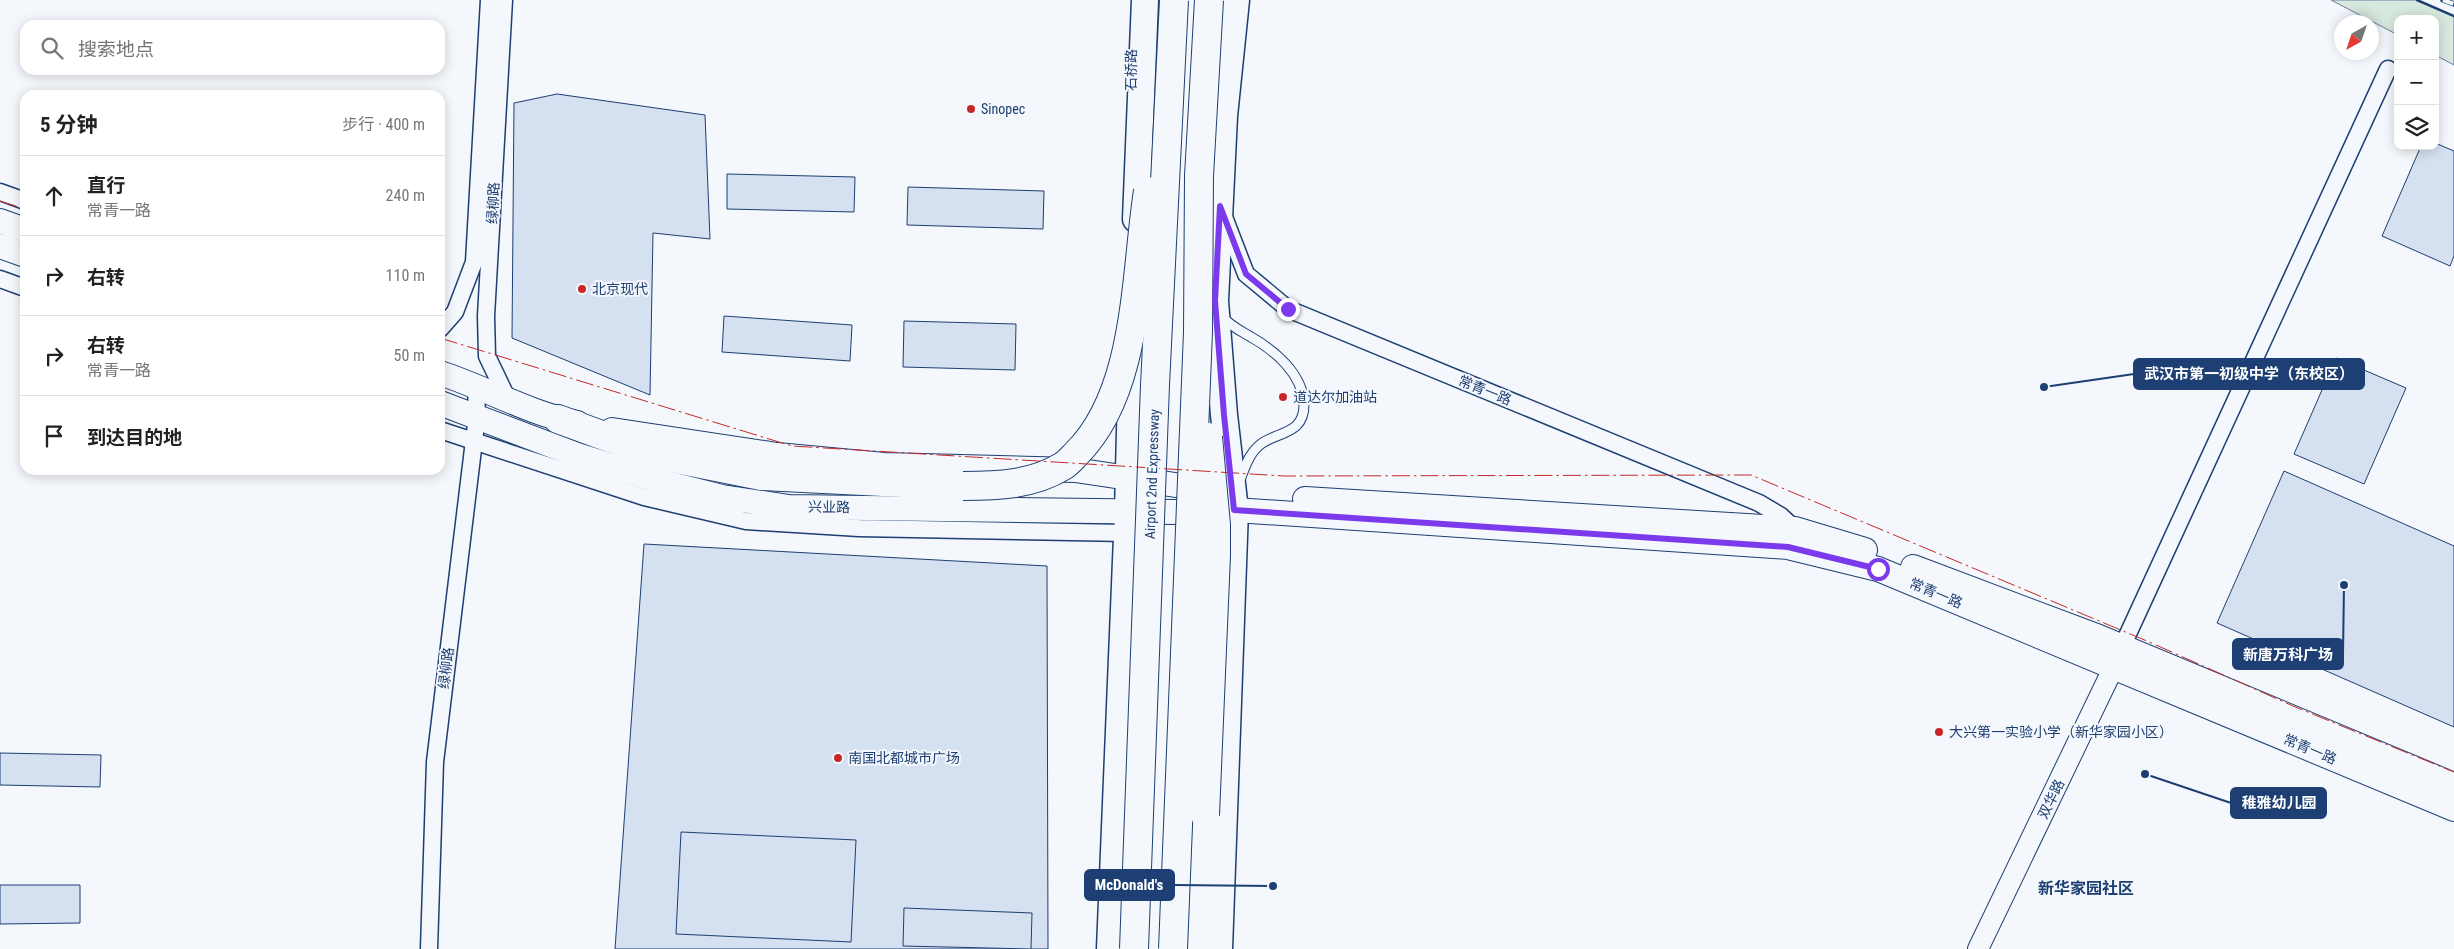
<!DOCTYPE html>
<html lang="zh">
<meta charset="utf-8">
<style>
body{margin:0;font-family:"Roboto Condensed","Noto Sans SC",sans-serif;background:#f6f6f6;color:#222}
.controls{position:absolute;right:15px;top:15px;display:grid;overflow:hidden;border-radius:10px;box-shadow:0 2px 12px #0003}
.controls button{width:45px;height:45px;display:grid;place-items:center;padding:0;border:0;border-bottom:1px solid #e0e0e0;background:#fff;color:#222;font:25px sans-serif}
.compass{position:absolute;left:2334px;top:15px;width:45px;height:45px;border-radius:50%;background:#fff;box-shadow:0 2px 12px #0003;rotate:220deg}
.stop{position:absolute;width:15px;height:15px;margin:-11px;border:4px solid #7c3aed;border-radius:50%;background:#fff}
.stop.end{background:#7c3aed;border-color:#fff;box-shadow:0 1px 5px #0008}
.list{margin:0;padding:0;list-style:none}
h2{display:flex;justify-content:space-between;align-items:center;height:65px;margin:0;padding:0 20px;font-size:21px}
h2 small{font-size:16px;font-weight:400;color:#767676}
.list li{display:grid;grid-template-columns:32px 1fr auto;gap:15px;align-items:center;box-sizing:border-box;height:80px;padding:0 20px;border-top:1px solid #e0e0e0}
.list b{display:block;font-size:19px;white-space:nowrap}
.list p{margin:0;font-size:16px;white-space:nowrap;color:#767676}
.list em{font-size:16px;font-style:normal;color:#767676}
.icon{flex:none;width:28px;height:28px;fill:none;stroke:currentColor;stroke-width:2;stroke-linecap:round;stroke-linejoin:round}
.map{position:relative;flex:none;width:2454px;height:949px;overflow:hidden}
.search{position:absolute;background:#fff;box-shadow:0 2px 12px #0003;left:20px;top:20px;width:425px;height:55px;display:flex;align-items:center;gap:12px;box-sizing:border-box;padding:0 18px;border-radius:15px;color:#767676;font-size:19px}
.panel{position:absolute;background:#fff;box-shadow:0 2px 12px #0003;left:20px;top:90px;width:425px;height:385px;border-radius:15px}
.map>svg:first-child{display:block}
.green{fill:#d7e8df;stroke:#687fa3}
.building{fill:#d5e0f0;stroke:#1d3f73}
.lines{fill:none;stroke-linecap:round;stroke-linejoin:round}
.service-casing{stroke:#1d3f73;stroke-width:11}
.minor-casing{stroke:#1d3f73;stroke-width:19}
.tertiary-casing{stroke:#1d3f73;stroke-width:22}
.secondary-casing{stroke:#1d3f73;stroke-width:26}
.primary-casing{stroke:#1d3f73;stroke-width:29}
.motorway-casing{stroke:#1d3f73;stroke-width:30}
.service{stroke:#f4f7fb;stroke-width:9}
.minor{stroke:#f4f7fb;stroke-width:16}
.tertiary{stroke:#f4f7fb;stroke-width:20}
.secondary{stroke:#f4f7fb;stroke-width:24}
.primary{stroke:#f4f7fb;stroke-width:26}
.motorway{stroke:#f4f7fb;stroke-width:28}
.rail-casing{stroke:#1d3f73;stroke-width:5.5}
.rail{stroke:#f4f7fb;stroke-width:4;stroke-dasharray:11;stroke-linecap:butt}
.motorway-bridge-casing{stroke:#1d3f73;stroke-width:30;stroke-linecap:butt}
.motorway-bridge{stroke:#f4f7fb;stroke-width:28}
.wall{stroke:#1d3f73;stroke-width:2.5}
.power{stroke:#c62828;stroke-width:1;stroke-dasharray:18 4 2.5 4;stroke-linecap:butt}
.route{stroke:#7c3aed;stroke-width:6}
.poi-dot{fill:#c62828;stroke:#f4f7fb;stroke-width:2}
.labels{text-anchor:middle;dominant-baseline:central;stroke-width:4;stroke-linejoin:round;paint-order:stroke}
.street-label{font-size:14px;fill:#1d3f73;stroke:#f4f7fb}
.poi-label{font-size:14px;fill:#1d3f73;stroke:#f4f7fb;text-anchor:start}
.quarter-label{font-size:16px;font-weight:bold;fill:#1d3f73;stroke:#f4f7fb}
.leader{fill:none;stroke:#1d3f73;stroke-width:2}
.callout-dot{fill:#1d3f73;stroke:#f4f7fb;stroke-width:2}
.callout{fill:#1d3f73;stroke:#1d3f73;stroke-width:2}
.callout-label{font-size:15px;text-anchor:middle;font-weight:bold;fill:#fff}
</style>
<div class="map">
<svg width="2454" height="949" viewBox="0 0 2454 949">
<rect width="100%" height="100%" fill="#f4f7fb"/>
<!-- green -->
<polygon class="green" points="2331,0 2417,0 2454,16 2454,65 2435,55 2435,19 2398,19 2398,35"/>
<!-- building -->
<g class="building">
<polygon points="557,94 705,115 710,239 653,233 650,395 512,338 514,103"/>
<polygon points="2435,143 2454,151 2454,256 2450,266 2382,236 2421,146 2435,146"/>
<polygon points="727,174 855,177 854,212 727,209"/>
<polygon points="908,187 1044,191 1043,229 907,225"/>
<polygon points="724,316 852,325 850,361 722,352"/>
<polygon points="904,321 1016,324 1015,370 903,367"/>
<polygon points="2336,358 2406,388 2364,484 2294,454"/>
<polygon points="2284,471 2454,546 2454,727 2217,623"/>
<polygon points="644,544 1047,566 1048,949 615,949"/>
<polygon points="0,753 101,755 100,787 0,785"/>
<polygon points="681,832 856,840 851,942 676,934"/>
<polygon points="0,885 80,885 80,923 0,924"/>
<polygon points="904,908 1032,913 1031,949 903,946"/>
</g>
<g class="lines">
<defs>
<path id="service" d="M1223,317C1230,326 1241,331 1251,337C1274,350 1302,373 1304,403C1305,435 1278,431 1261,444C1249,453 1245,467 1240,480"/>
<g id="minor">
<polyline points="504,0 486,316 487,356 509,402"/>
<polyline points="0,192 25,201"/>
<polyline points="1224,217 1246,274 1288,309 1759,503 1781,516 1795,529"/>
<polyline points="0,279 25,288"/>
<polyline points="440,329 455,312 474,262 489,0"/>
<polyline points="440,430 644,497 746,521 859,528 1127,533"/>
<polyline points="2122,647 2388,69"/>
<polyline points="429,949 435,762 477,416 476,387"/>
</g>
<polyline id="tertiary" points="1978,949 2120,654"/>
<g id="secondary">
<polyline points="0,221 25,230"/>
<polyline points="0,246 25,255"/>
<path d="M440,373C486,388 528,413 577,423"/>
<polyline points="440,403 577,455 662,482 722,497 789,507 1174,512 1235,510 1788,547 1878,569 2454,809"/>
<polyline points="612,430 777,455 884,465 1075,470 1209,490"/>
<polyline points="1305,499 1795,529 1865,550"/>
<polyline points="1913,567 2099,637 2454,785"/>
</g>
<g id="primary">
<polyline points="1136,219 1145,0"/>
<polyline points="1110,949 1128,512 1132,350"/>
<polyline points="1219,949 1235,510 1224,415 1215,301 1224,116 1236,0"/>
</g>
<g id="motorway">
<polyline points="558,419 656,455 761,476 963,486"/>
<polyline points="1200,949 1205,815"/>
</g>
</defs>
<!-- service casing -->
<use href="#service" class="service-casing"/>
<!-- minor casing -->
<use href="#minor" class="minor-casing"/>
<!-- tertiary casing -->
<use href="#tertiary" class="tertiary-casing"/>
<!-- secondary casing -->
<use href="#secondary" class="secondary-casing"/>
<!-- primary casing -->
<use href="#primary" class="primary-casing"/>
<!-- motorway casing -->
<use href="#motorway" class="motorway-casing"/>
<!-- service -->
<use href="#service" class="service"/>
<!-- minor -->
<use href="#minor" class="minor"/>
<!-- tertiary -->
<use href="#tertiary" class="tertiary"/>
<!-- secondary -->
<use href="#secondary" class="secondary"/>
<!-- primary -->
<use href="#primary" class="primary"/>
<!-- motorway -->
<use href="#motorway" class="motorway"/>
<defs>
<polyline id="rail" points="2443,0 2454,4"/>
</defs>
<!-- rail casing -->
<use href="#rail" class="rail-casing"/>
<!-- rail -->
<use href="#rail" class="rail"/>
<defs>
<g id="motorway-bridge">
<path d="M963,486C997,486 1032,485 1063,466C1068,463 1072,458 1076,454C1139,392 1135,274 1148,191"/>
<polyline points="1205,815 1216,555 1216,525 1208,437"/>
<polyline points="1134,949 1155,385 1174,0"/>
<polyline points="1173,949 1198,332 1199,176 1209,0"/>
</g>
</defs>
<!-- motorway-bridge casing -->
<use href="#motorway-bridge" class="motorway-bridge-casing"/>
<!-- motorway-bridge -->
<use href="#motorway-bridge" class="motorway-bridge"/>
<!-- wall -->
<polyline class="wall" points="2417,0 2454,16"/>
<!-- power -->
<g class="power">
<polyline points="0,201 25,209"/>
<polyline points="440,338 792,446 1284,476 1751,475 2147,641 2293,706 2454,772"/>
</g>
</g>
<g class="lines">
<!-- route -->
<polyline class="route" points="1288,309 1246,274 1220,206 1215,301 1224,415 1234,510 1788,547 1878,569"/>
</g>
<!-- markers -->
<g class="poi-dot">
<circle cx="971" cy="109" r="5"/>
<circle cx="582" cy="289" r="5"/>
<circle cx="1283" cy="397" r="5"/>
<circle cx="1939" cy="732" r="5"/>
<circle cx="838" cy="758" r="5"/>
</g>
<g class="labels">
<!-- street labels -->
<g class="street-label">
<text transform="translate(1131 70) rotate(-89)">石桥路</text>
<text transform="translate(493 203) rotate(-87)">绿柳路</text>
<text transform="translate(1485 390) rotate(22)">常青一路</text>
<text transform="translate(1152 474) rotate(-88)">Airport 2nd Expressway</text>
<text transform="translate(829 507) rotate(1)">兴业路</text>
<text transform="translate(1936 593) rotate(23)">常青一路</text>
<text transform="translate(446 668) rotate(-83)">绿柳路</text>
<text transform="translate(2310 749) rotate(23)">常青一路</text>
<text transform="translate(2051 799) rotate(-64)">双华路</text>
</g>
<!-- poi labels -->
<g class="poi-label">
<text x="981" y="109">Sinopec</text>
<text x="592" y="289">北京现代</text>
<text x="1293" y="397">道达尔加油站</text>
<text x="1949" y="732">大兴第一实验小学（新华家园小区）</text>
<text x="848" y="758">南国北都城市广场</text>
</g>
<!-- quarter labels -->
<g class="quarter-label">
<text x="2086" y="888">新华家园社区</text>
</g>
</g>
<!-- callouts -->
<path class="leader" d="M2044 387L2134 374M2344 585L2343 654M2145 774L2231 803M1273 886L1174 885"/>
<g class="callout-dot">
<circle cx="2044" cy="387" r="5"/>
<circle cx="2344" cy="585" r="5"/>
<circle cx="2145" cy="774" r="5"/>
<circle cx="1273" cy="886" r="5"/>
</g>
<g class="callout">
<rect x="2134" y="359" width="230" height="30" rx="5"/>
<rect x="2233" y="639" width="110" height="30" rx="5"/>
<rect x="2231" y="788" width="95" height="30" rx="5"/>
<rect x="1085" y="870" width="89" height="30" rx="5"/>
</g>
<g class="callout-label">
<text x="2249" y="379">武汉市第一初级中学（东校区）</text>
<text x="2288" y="660">新唐万科广场</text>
<text x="2279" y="808">稚雅幼儿园</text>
<text x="1129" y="890">McDonald's</text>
</g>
</svg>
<div class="controls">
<button>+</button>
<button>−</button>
<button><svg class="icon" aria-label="layers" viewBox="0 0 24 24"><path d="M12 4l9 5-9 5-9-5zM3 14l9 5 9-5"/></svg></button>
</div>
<svg class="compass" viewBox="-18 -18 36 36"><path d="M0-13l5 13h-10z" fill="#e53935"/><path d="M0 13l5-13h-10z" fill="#767676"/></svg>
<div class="stop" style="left:1878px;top:569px"></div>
<div class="stop end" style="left:1288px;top:309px"></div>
<div class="search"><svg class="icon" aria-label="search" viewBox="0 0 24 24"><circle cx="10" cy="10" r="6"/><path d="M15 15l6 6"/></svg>搜索地点</div>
<section class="panel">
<h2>5 分钟<small>步行 · 400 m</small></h2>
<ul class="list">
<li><svg class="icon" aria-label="ahead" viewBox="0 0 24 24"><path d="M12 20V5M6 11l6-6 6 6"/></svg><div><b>直行</b><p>常青一路</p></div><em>240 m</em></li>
<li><svg class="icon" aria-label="right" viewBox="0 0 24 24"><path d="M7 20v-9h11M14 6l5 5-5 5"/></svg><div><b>右转</b></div><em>110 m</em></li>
<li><svg class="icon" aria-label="right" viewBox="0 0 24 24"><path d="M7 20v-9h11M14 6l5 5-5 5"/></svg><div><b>右转</b><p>常青一路</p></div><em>50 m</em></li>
<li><svg class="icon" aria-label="arrive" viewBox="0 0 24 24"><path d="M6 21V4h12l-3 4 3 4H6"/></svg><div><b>到达目的地</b></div></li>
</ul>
</section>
</div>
